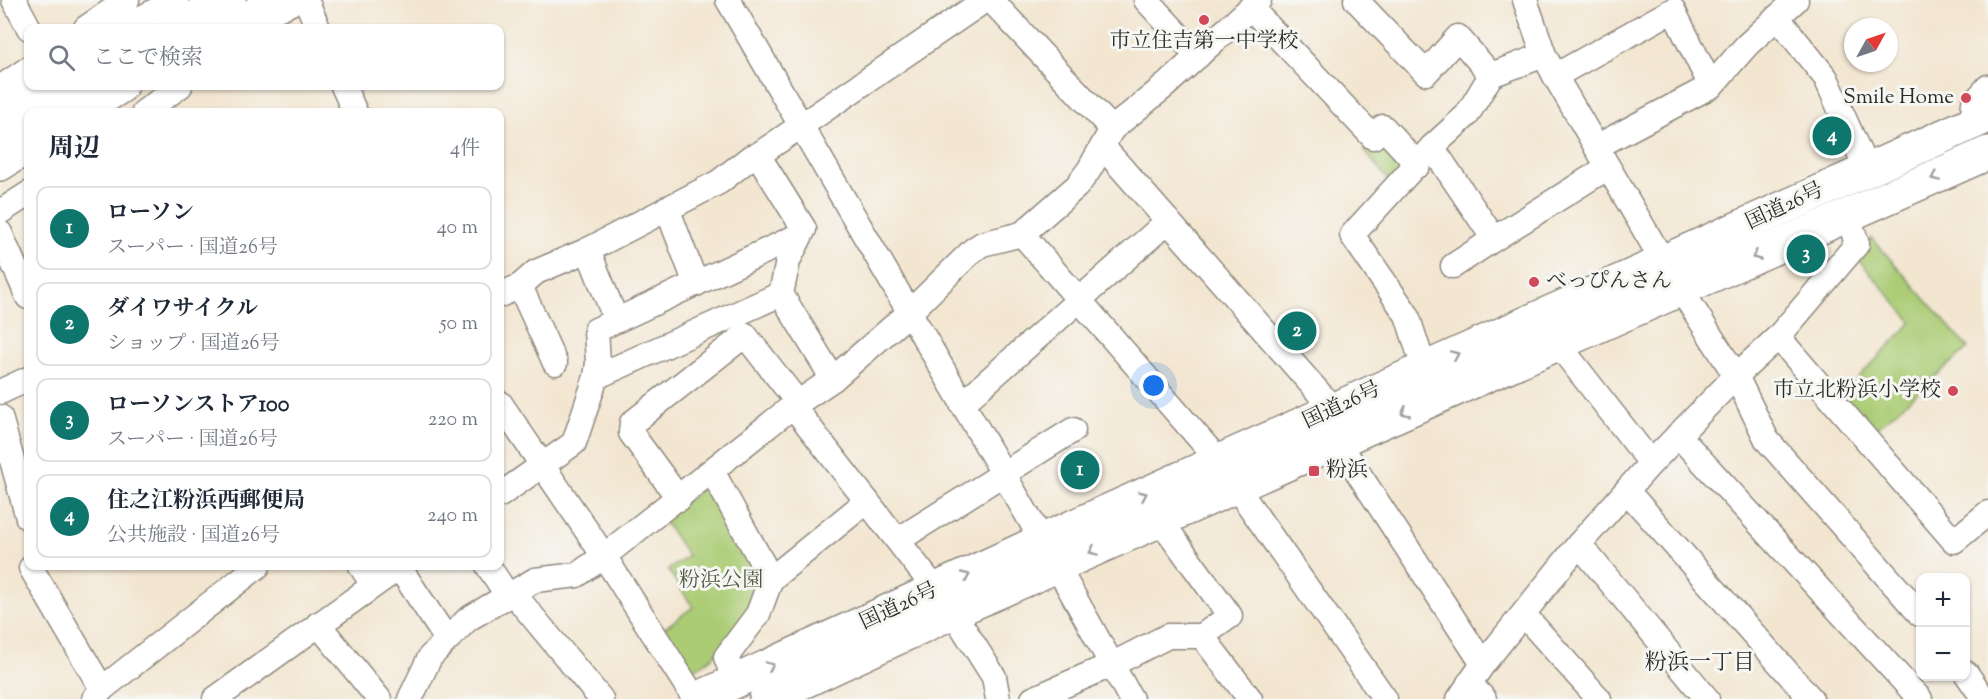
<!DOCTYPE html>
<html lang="ja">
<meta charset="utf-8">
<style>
body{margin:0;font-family:"Sorts Mill Goudy","Noto Serif JP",serif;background:#f6f6f7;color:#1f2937}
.controls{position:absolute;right:18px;bottom:18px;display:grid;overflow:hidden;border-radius:12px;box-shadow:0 2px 4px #0004}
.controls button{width:54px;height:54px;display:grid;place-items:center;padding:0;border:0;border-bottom:2px solid #e0e1e3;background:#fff;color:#1f2937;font:30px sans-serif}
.compass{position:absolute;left:1844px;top:18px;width:54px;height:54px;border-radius:50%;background:#fff;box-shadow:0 2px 4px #0004;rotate:50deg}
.you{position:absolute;left:1154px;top:386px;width:21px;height:21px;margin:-15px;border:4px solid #fff;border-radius:50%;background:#1a73e8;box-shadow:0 0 0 9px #1a73e833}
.badge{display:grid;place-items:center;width:39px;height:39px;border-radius:50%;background:#0f766e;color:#fff;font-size:20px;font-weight:700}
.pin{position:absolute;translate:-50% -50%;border:3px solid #fff;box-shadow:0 2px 6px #0006}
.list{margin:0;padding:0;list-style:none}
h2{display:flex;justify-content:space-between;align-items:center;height:78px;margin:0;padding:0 24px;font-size:26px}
h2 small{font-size:20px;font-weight:400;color:#747a83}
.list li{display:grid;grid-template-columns:39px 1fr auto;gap:18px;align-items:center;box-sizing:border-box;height:84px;margin:0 12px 12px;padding:0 12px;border:2px solid #e0e1e3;border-radius:12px}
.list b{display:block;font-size:22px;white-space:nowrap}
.list p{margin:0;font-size:20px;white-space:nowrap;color:#747a83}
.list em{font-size:20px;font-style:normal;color:#747a83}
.icon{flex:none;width:33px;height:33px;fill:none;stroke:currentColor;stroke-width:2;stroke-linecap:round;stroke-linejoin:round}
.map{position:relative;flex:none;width:1988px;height:699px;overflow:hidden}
.search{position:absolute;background:#fff;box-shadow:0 2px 4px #0004;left:24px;top:24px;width:480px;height:66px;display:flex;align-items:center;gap:15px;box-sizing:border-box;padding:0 21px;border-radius:12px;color:#747a83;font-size:22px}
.panel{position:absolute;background:#fff;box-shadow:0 2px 4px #0004;left:24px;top:108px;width:480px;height:462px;border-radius:12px}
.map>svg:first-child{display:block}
.green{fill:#abcc74;stroke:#6b7c50;stroke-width:1.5}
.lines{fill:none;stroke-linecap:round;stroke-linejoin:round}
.minor-casing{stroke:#8f887e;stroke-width:27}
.trunk-casing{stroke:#8f887e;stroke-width:36}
.motorway-casing{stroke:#8f887e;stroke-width:36}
.minor{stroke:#fff;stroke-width:24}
.trunk{stroke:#fff;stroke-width:33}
.motorway{stroke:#fff;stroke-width:33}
.oneway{stroke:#a0a0a0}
.poi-dot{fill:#d1495b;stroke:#f6f6f2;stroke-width:2}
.labels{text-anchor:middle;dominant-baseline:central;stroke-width:6;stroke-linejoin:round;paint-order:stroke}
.poi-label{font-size:21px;fill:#2b2b2b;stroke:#f6f6f2;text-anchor:end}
.street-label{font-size:21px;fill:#2b2b2b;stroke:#f6f6f2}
.park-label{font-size:21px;fill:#515b41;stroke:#f6f6f2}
.neighbourhood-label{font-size:22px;fill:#2b2b2b;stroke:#f6f6f2}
</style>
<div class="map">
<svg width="1988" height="699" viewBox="0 0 1988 699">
<rect width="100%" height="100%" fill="#f6f6f2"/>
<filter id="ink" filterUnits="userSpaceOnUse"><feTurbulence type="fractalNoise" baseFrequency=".0167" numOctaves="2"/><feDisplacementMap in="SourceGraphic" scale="12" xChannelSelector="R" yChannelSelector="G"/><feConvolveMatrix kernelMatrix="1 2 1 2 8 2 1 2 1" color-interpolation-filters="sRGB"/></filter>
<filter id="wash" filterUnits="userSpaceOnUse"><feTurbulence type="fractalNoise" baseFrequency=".008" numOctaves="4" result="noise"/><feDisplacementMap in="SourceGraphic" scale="24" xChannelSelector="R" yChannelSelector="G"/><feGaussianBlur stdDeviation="1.35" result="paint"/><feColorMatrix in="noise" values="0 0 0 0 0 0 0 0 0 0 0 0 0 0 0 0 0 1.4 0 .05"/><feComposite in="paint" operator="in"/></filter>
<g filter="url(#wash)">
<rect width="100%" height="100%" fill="#f3e6d1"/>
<!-- green -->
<g class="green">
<polygon points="1383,132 1414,164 1391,184 1364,150"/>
<polygon points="1872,238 1968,348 1870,434 1839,398 1912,322 1857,258"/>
<path d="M705,486L715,489L765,583C747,623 728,652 689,672L662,630L693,607L668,570L688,556L663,520Z"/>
</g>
</g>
<g filter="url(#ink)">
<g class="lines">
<defs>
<g id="minor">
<polyline points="14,0 29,28"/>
<polyline points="306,0 318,28"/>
<polyline points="728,0 1057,566 1131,699"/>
<polyline points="991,0 1112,129"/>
<polyline points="1146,0 1198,56"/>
<polyline points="1356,0 1426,73 1458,37 1491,75"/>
<polyline points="1525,0 1544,55 1555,76 1664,263 1736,376 1767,440 1920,614"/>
<polyline points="1251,8 1373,137 1383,127 1418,165"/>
<polyline points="1777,17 1826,78 1867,170"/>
<polyline points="86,28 127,0"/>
<polyline points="122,28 176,0"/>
<polyline points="1555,76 1673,10 1711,86"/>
<polyline points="343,86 355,112"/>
<polyline points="0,88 28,69"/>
<polyline points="0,109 34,86"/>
<polyline points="144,112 180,86"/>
<polyline points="1972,124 1974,103 1988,87"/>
<polyline points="1103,147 1334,410"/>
<polyline points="1432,147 1494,239 1608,167"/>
<polyline points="1596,147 1711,86 1747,45 1796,0"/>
<polyline points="758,155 804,229 788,261 781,294 833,379"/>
<polyline points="667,208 696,284"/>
<polyline points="0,212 28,194"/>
<polyline points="0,233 28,297"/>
<polyline points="1022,234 1219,461"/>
<polyline points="588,250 616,320"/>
<polyline points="1453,266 1494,239"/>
<polyline points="520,286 555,363"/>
<polyline points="500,295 520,286 536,272 588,250 719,182 751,157 758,155 985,0"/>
<polyline points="1778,337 1954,541 1988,513"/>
<polyline points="1558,344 1651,463"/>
<polyline points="1424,368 1407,315 1352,235 1432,147 1467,115 1491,75 1544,55"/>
<polyline points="596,377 781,294"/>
<polyline points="0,392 28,379"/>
<polyline points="500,403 604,556 695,699"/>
<polyline points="962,404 1168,221"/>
<polyline points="793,406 936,590"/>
<polyline points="0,417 28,518"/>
<polyline points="1678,435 1920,699"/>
<polyline points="1338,442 1483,664"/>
<polyline points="712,471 771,579 758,614 726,657 735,682"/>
<polyline points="1237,488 1385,699"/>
<polyline points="1627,491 1811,699"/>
<polyline points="500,495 574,443 596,377 598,363 596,330 800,235"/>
<polyline points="679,499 631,433 632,423 745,335 799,404"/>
<polyline points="1161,521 1230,616 1202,636"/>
<polyline points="898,540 1073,430"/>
<polyline points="1579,544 1707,699"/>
<polyline points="33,566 31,568 102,689 94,699"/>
<polyline points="361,566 373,585"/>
<polyline points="488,566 508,596"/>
<polyline points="399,567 446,638"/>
<polyline points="771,579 867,501"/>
<polyline points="513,593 601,699"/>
<polyline points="953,612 994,677 998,699"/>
<polyline points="1524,615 1599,699"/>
<polyline points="318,624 379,699"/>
<polyline points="1966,673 1984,699"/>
<polyline points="1469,683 1484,699"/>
<polyline points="102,689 258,566"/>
<polyline points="215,699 401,566"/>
<polyline points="410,699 430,657 468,619 535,580 577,575 604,556 793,406 833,379 909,313 973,250 982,244 1022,234 1077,186 1089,170 1112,129 1166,85 1259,0"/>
<polyline points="1033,699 1111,665 1168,636 1202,636 1250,699"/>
<polyline points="1459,699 1483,664 1579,544 1651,463 1736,376 1778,337 1857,244 1848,215"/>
</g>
<g id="trunk">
<polyline points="697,699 1041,541 1988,116"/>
<polyline points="766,699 953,612 1988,153"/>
</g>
<g id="motorway">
<polyline points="172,28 229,0"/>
<polyline points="223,28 287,0"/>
<polyline points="36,112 78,86"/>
<polyline points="80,112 121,86"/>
<polyline points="0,135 28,117"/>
<polyline points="0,164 28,146"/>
</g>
</defs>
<!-- minor casing -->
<use href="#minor" class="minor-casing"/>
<!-- trunk casing -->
<use href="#trunk" class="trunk-casing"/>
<!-- motorway casing -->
<use href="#motorway" class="motorway-casing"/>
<!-- minor -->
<use href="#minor" class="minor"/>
<!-- trunk -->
<use href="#trunk" class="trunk"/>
<!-- motorway -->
<use href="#motorway" class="motorway"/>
</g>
<!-- one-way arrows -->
<defs><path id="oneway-chevron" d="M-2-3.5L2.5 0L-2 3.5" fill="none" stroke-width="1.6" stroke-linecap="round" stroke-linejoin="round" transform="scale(1.5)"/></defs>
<g class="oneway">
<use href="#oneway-chevron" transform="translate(1935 177) rotate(156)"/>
<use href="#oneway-chevron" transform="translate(1756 256) rotate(156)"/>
<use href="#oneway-chevron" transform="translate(1455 355) rotate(-24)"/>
<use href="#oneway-chevron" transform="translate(1405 412) rotate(155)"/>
<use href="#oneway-chevron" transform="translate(1143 495) rotate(-24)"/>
<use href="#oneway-chevron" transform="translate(1093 551) rotate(156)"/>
<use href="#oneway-chevron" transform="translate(966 576) rotate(-25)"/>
<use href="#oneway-chevron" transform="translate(770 666) rotate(-24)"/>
</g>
</g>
<!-- markers -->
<g class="poi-dot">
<circle cx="1204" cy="20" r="6"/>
<circle cx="1966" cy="98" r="6"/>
<circle cx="1534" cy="282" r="6"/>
<circle cx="1953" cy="391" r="6"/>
<rect x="1308" y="465" width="12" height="12" rx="3"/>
</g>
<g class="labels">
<!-- poi labels -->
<g class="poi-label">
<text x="1204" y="42" text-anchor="middle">市立住吉第一中学校</text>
<text x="1954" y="98">Smile Home</text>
<text x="1546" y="282" text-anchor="start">べっぴんさん</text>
<text x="1941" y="391">市立北粉浜小学校</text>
<text x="1326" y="471" text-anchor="start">粉浜</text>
</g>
<!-- street labels -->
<g class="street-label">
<text transform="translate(1785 207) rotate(-25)">国道26号</text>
<text transform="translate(1342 406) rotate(-25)">国道26号</text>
<text transform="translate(899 607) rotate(-25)">国道26号</text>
</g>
<!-- park labels -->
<g class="park-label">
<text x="721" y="581">粉浜公園</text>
</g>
<!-- neighbourhood labels -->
<g class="neighbourhood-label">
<text x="1700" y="664">粉浜一丁目</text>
</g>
</g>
</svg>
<div class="controls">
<button>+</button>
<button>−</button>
</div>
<svg class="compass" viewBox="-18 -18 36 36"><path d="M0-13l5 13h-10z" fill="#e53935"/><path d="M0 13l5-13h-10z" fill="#747a83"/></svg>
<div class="you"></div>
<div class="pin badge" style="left:1080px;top:470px">1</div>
<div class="pin badge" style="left:1297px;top:331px">2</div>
<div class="pin badge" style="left:1806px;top:254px">3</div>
<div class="pin badge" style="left:1832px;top:136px">4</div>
<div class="search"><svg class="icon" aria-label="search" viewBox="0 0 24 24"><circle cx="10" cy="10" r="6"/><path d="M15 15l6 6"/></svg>ここで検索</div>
<section class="panel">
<h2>周辺<small>4件</small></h2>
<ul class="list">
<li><span class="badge">1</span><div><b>ローソン</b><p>スーパー · 国道26号</p></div><em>40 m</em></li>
<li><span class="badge">2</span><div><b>ダイワサイクル</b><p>ショップ · 国道26号</p></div><em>50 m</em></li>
<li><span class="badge">3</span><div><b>ローソンストア100</b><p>スーパー · 国道26号</p></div><em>220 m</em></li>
<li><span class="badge">4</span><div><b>住之江粉浜西郵便局</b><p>公共施設 · 国道26号</p></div><em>240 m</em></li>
</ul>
</section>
</div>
